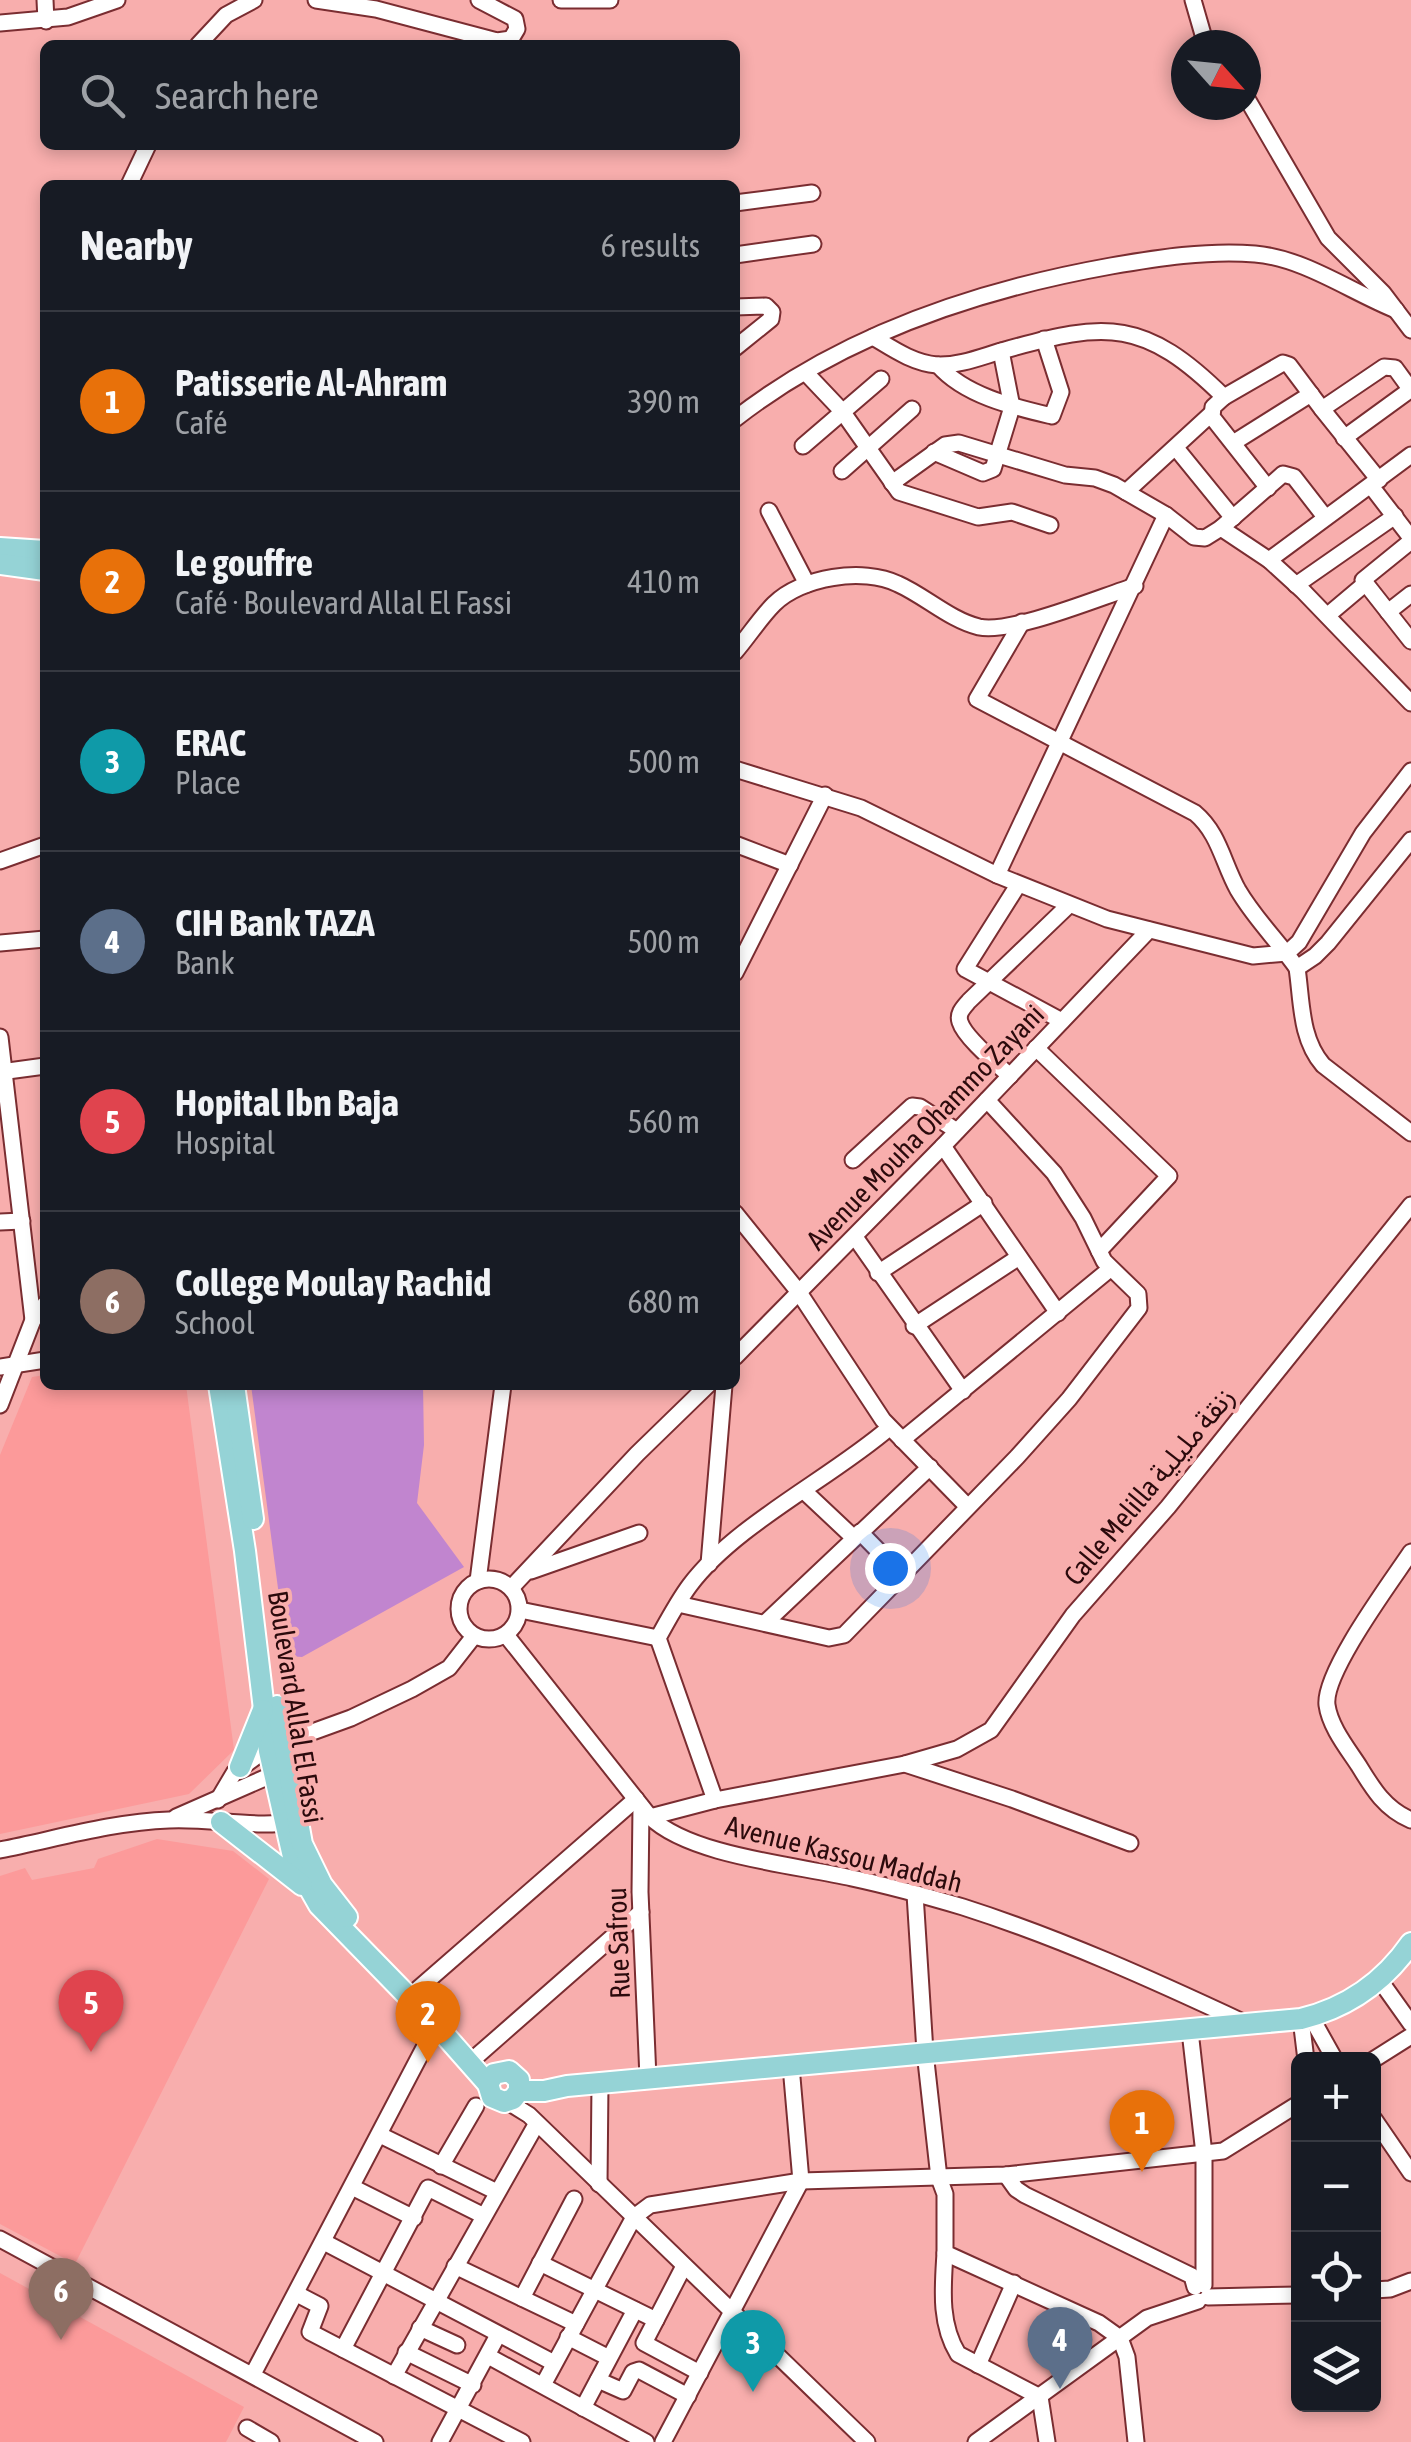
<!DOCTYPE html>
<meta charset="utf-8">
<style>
body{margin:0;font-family:"Asap Condensed","Noto Sans Arabic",sans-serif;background:#242831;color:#f1f3f6}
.controls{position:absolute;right:30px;bottom:30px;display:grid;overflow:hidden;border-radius:15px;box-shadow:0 5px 15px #0003}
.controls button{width:90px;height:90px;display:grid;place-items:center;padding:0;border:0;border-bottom:2px solid #363941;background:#171b24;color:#f1f3f6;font:50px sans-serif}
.compass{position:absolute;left:1171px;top:30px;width:90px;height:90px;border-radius:50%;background:#171b24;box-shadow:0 5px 15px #0003;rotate:117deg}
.you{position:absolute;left:890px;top:1568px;width:35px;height:35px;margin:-25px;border:8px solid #fff;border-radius:50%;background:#1a73e8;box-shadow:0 0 0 15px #1a73e833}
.badge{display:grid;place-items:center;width:65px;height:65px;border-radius:50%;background:#8c9099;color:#fff;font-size:32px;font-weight:700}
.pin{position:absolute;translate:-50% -82px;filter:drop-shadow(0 2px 5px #0008)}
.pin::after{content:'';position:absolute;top:52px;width:35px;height:30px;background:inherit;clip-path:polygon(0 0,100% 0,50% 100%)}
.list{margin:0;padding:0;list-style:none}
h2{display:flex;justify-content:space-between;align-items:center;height:130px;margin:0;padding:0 40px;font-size:42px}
h2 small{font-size:32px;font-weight:400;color:#9ea1a6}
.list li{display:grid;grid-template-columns:65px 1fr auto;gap:30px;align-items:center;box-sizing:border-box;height:180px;padding:0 40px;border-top:2px solid #363941}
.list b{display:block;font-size:38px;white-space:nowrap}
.list p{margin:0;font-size:32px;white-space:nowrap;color:#9ea1a6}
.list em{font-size:32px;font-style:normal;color:#9ea1a6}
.icon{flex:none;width:55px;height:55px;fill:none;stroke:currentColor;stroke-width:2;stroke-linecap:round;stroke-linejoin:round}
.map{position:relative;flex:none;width:1411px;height:2442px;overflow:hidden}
.search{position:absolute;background:#171b24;box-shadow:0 5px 15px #0003;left:40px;top:40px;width:700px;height:110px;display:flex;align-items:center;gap:25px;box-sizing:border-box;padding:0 35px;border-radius:15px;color:#9ea1a6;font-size:38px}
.panel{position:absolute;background:#171b24;box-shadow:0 5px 15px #0003;left:40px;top:180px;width:700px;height:1210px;border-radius:15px}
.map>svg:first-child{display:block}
.built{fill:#fc9a9a}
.park{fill:#c185cf}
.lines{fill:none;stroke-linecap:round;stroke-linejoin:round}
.minor-casing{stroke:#7a2d31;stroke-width:19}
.major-casing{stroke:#fff;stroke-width:24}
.minor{stroke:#fff;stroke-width:15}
.major{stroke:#95d3d6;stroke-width:20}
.labels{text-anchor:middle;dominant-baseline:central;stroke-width:8;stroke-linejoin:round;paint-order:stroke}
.street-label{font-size:28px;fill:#2b0a0c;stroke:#f8aead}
</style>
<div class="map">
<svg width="1411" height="2442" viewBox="0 0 1411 2442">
<rect width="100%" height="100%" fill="#f8aead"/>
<!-- built -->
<g class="built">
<polygon points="45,1375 45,1385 186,1385 234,1750 189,1794 0,1834 0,1455 32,1377"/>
<polygon points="157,1839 233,1851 269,1879 75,2264 0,2224 0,1876 25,1868 32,1880 94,1868 98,1859"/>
<polygon points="0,2273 244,2407 226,2442 0,2442"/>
</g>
<!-- park -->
<polygon class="park" points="251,1385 423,1385 424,1445 417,1503 464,1567 302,1657 287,1656"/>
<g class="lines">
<defs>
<g id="minor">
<polyline points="45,0 46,21"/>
<polyline points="316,0 376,9 497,41 511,39 517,29 515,19 479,0"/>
<polyline points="561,0 610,0"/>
<polyline points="1193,0 1206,45"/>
<polyline points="0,23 68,17 117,0"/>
<polyline points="198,45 226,15 254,0"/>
<polyline points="1246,97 1328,238 1383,293 1411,330"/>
<polyline points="129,185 148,145"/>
<polyline points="735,203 812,193"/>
<polyline points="735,255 813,244"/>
<polyline points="735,307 766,306 772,312 771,319 735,348"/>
<path d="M873,337C893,349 913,363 937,365C960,366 983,356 1005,350C1107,321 1145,319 1224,397L1213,407L1212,417L1268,488"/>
<path d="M938,365C965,396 1014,407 1052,416L1061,392L1044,339"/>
<polyline points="806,373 842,411 899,492 978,517 1012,512 1050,525"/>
<polyline points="1224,397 1283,363 1289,365 1322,409"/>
<path d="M735,419C844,334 977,290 1111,266C1157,258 1208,250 1255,254C1304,258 1351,292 1396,310"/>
<polyline points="1344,438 1410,390"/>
<polyline points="1233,443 1311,394"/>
<polyline points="803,446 881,379"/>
<polyline points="1176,448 1233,518"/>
<polyline points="934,452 983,473 993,469 1012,407 1001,351"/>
<polyline points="842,471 912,409"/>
<polyline points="1379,480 1322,409 1384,367 1395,368 1411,390"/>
<polyline points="892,483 945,445 959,443 1065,475 1095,478 1114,485 1166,515 1194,537 1205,538 1221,528 1269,560 1303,591 1411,703"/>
<polyline points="1371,486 1411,538"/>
<polyline points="1126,492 1211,414"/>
<polyline points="769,511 807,584"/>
<polyline points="1221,528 1283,474 1294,477 1325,517"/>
<polyline points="1411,541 1363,580 1411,641"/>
<polyline points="1269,560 1411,455"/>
<polyline points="1296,585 1395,516"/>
<polyline points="1388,612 1411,594"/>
<polyline points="1328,615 1366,583"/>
<path d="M1022,622L977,699L1195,813C1219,833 1223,863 1238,890C1255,919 1278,941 1297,968L1315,956L1328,943L1411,840"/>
<path d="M735,652C748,637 760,618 774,604C801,577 863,567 898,584C925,596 950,620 979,627C1012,634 1100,597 1135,586"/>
<polyline points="735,769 861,808 997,875 1107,919 1253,956 1287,953 1299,942 1363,833 1411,771"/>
<polyline points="735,844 790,865"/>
<polyline points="0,861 45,845"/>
<polyline points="997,875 1166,515"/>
<polyline points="1018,885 965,969 1062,1021"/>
<polyline points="0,943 45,939"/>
<path d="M1297,968C1302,1002 1300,1038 1323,1065L1411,1133"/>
<polyline points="735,973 825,795"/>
<polyline points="0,1037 33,1320"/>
<polyline points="1036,1048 1169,1176 1099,1251"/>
<polyline points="0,1072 45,1066"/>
<path d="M1010,1076C997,1064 965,1038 960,1022C957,1013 964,1007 969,1001L1069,905"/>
<polyline points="943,1146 1058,1313"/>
<polyline points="853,1160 912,1106 920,1107 957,1131"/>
<polyline points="735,1213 798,1291 883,1420 967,1506"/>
<polyline points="0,1222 22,1221"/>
<polyline points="855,1237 963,1391"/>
<polyline points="878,1273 984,1203"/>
<polyline points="914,1326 1019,1257"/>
<polyline points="735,1357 943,1146 1149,930"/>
<polyline points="0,1367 45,1360"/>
<polyline points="0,1405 33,1320 45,1304"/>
<polyline points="902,1440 1110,1269"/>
<polyline points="804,1491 854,1538"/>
<polyline points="860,1532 902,1575"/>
<path d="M1411,1552C1391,1582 1323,1673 1327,1705C1330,1727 1348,1749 1359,1766C1373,1789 1385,1809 1411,1820"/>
<polyline points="709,1564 724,1385"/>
<polyline points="531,1571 639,1533"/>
<circle cx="489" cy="1609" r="30"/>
<polyline points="478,1581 503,1385"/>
<polyline points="511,1588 637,1454 708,1385"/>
<polyline points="678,1604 829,1638 844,1635 1017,1457 1069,1399 1139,1308 1138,1294 1104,1261 1083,1218 1054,1173 987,1100"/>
<polyline points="520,1610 658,1638"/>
<polyline points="765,1623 930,1467"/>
<path d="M506,1635L650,1817C690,1856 796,1865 852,1878C889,1886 926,1896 963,1907C1060,1938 1153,1980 1245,2023"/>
<polyline points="905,1764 957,1749 991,1730 1073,1615 1168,1507 1411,1205"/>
<polyline points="218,1800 234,1773 257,1756 282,1743 351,1718 412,1689 449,1668 474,1636"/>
<path d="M715,1800L658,1638C668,1620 678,1601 690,1585C735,1525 831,1478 889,1428"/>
<polyline points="641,1806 640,1892 648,2078"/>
<polyline points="176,1817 283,1770"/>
<polyline points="650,1817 715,1800 905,1764 1012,1799 1130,1843"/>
<path d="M0,1850C56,1839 112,1822 169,1820C211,1818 252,1828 294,1822"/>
<polyline points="915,1894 925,2052 939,2178 945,2194 945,2253 1099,2323 1120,2338 1127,2357 1136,2442"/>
<polyline points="1379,1979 1411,2024"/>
<polyline points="418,1989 636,1799"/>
<polyline points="1311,2017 1335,2060"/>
<polyline points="1301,2019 1306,2060"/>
<polyline points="1190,2031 1204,2154 1204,2285"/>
<polyline points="478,2055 641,1912"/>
<polyline points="1373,2060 1411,2036"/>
<polyline points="508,2102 529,2115 867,2442"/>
<polyline points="1374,2119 1411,2173"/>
<polyline points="380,2135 497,2192"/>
<polyline points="441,2166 476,2106"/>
<polyline points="1006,2175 1016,2189 1025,2195 1192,2276 1195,2287"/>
<polyline points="599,2184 600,2083"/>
<polyline points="352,2187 414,2218"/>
<polyline points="0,2239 375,2442"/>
<polyline points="324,2242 554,2363"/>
<path d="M945,2253C943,2287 939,2323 958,2354L1040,2397L1047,2442"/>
<polyline points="540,2263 656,2320"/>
<polyline points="455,2266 576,2324"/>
<polyline points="684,2266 644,2343 700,2373"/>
<polyline points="1374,2290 1390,2289 1411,2281"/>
<polyline points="297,2294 320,2306 310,2332 522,2442"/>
<polyline points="1208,2297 1298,2295"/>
<polyline points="522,2298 574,2199"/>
<polyline points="420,2328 457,2345"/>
<polyline points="568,2337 609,2358"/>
<polyline points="343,2349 428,2188 484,2216"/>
<polyline points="406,2352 473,2385"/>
<polyline points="488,2356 646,2442"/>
<polyline points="978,2365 1014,2283"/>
<polyline points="253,2374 436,2025"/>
<polyline points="394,2376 537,2123"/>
<polyline points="598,2380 623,2391 633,2372 639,2370 688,2396"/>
<polyline points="543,2385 634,2217 650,2205 801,2181 1006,2175 1223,2151 1298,2104"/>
<polyline points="583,2408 635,2310"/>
<polyline points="247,2428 271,2442"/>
<polyline points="440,2442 498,2335"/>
<polyline points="663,2442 801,2181 791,2066"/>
<polyline points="976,2442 1147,2318 1198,2301"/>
</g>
<g id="major">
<polyline points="0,548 45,551"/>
<polyline points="0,564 45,570"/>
<polyline points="219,1385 245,1551 269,1751 294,1861 319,1905 436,2025 488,2084"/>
<polyline points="234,1385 253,1519"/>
<polyline points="277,1706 302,1844 322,1885 347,1917"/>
<polyline points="240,1767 263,1710"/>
<polyline points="221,1822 302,1885"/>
<path d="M519,2091V2080L509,2071L494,2074L488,2084L492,2097L504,2102L513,2099L519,2091H544L567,2086L1301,2019C1346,2008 1384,1982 1411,1943"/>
</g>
</defs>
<!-- minor casing -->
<use href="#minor" class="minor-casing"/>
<!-- major casing -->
<use href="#major" class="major-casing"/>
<!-- minor -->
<use href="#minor" class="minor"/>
<!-- major -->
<use href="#major" class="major"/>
</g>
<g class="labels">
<!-- street labels -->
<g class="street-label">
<text transform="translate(925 1127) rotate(-46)">Avenue Mouha Ohammo Zayani</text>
<text transform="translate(1149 1486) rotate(-50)">Calle Melilla زنقة مليلية</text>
<text transform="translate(296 1707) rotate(81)">Boulevard Allal El Fassi</text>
<text transform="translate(844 1854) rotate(14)">Avenue Kassou Maddah</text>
<text transform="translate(618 1943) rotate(-92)">Rue Safrou</text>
</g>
</g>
</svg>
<div class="controls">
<button>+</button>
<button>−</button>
<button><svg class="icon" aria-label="locate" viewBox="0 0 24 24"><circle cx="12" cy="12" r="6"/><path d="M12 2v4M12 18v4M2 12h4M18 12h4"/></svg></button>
<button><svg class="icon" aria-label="layers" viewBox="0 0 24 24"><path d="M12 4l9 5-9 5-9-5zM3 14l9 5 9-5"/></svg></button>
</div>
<svg class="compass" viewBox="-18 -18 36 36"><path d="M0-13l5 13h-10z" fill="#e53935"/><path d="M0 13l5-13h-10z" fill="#9ea1a6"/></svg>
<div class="you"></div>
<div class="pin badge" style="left:1142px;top:2172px;background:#e8710a">1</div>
<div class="pin badge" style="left:428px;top:2063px;background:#e8710a">2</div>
<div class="pin badge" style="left:753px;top:2392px;background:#0f9aa8">3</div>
<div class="pin badge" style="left:1060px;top:2389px;background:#5c6f8a">4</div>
<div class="pin badge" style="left:91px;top:2052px;background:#e0444e">5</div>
<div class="pin badge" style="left:61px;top:2340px;background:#8d6e63">6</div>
<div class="search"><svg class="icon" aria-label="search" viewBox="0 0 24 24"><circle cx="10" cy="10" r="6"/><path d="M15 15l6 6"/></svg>Search here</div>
<section class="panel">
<h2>Nearby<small>6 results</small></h2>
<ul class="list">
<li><span class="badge" style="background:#e8710a">1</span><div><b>Patisserie Al-Ahram</b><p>Café</p></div><em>390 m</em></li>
<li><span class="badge" style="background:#e8710a">2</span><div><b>Le gouffre</b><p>Café · Boulevard Allal El Fassi</p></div><em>410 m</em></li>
<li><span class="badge" style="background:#0f9aa8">3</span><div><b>ERAC</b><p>Place</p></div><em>500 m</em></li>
<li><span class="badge" style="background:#5c6f8a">4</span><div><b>CIH Bank TAZA</b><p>Bank</p></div><em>500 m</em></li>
<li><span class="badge" style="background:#e0444e">5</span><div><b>Hopital Ibn Baja</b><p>Hospital</p></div><em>560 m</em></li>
<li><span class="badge" style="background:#8d6e63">6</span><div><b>College Moulay Rachid</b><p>School</p></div><em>680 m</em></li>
</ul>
</section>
</div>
